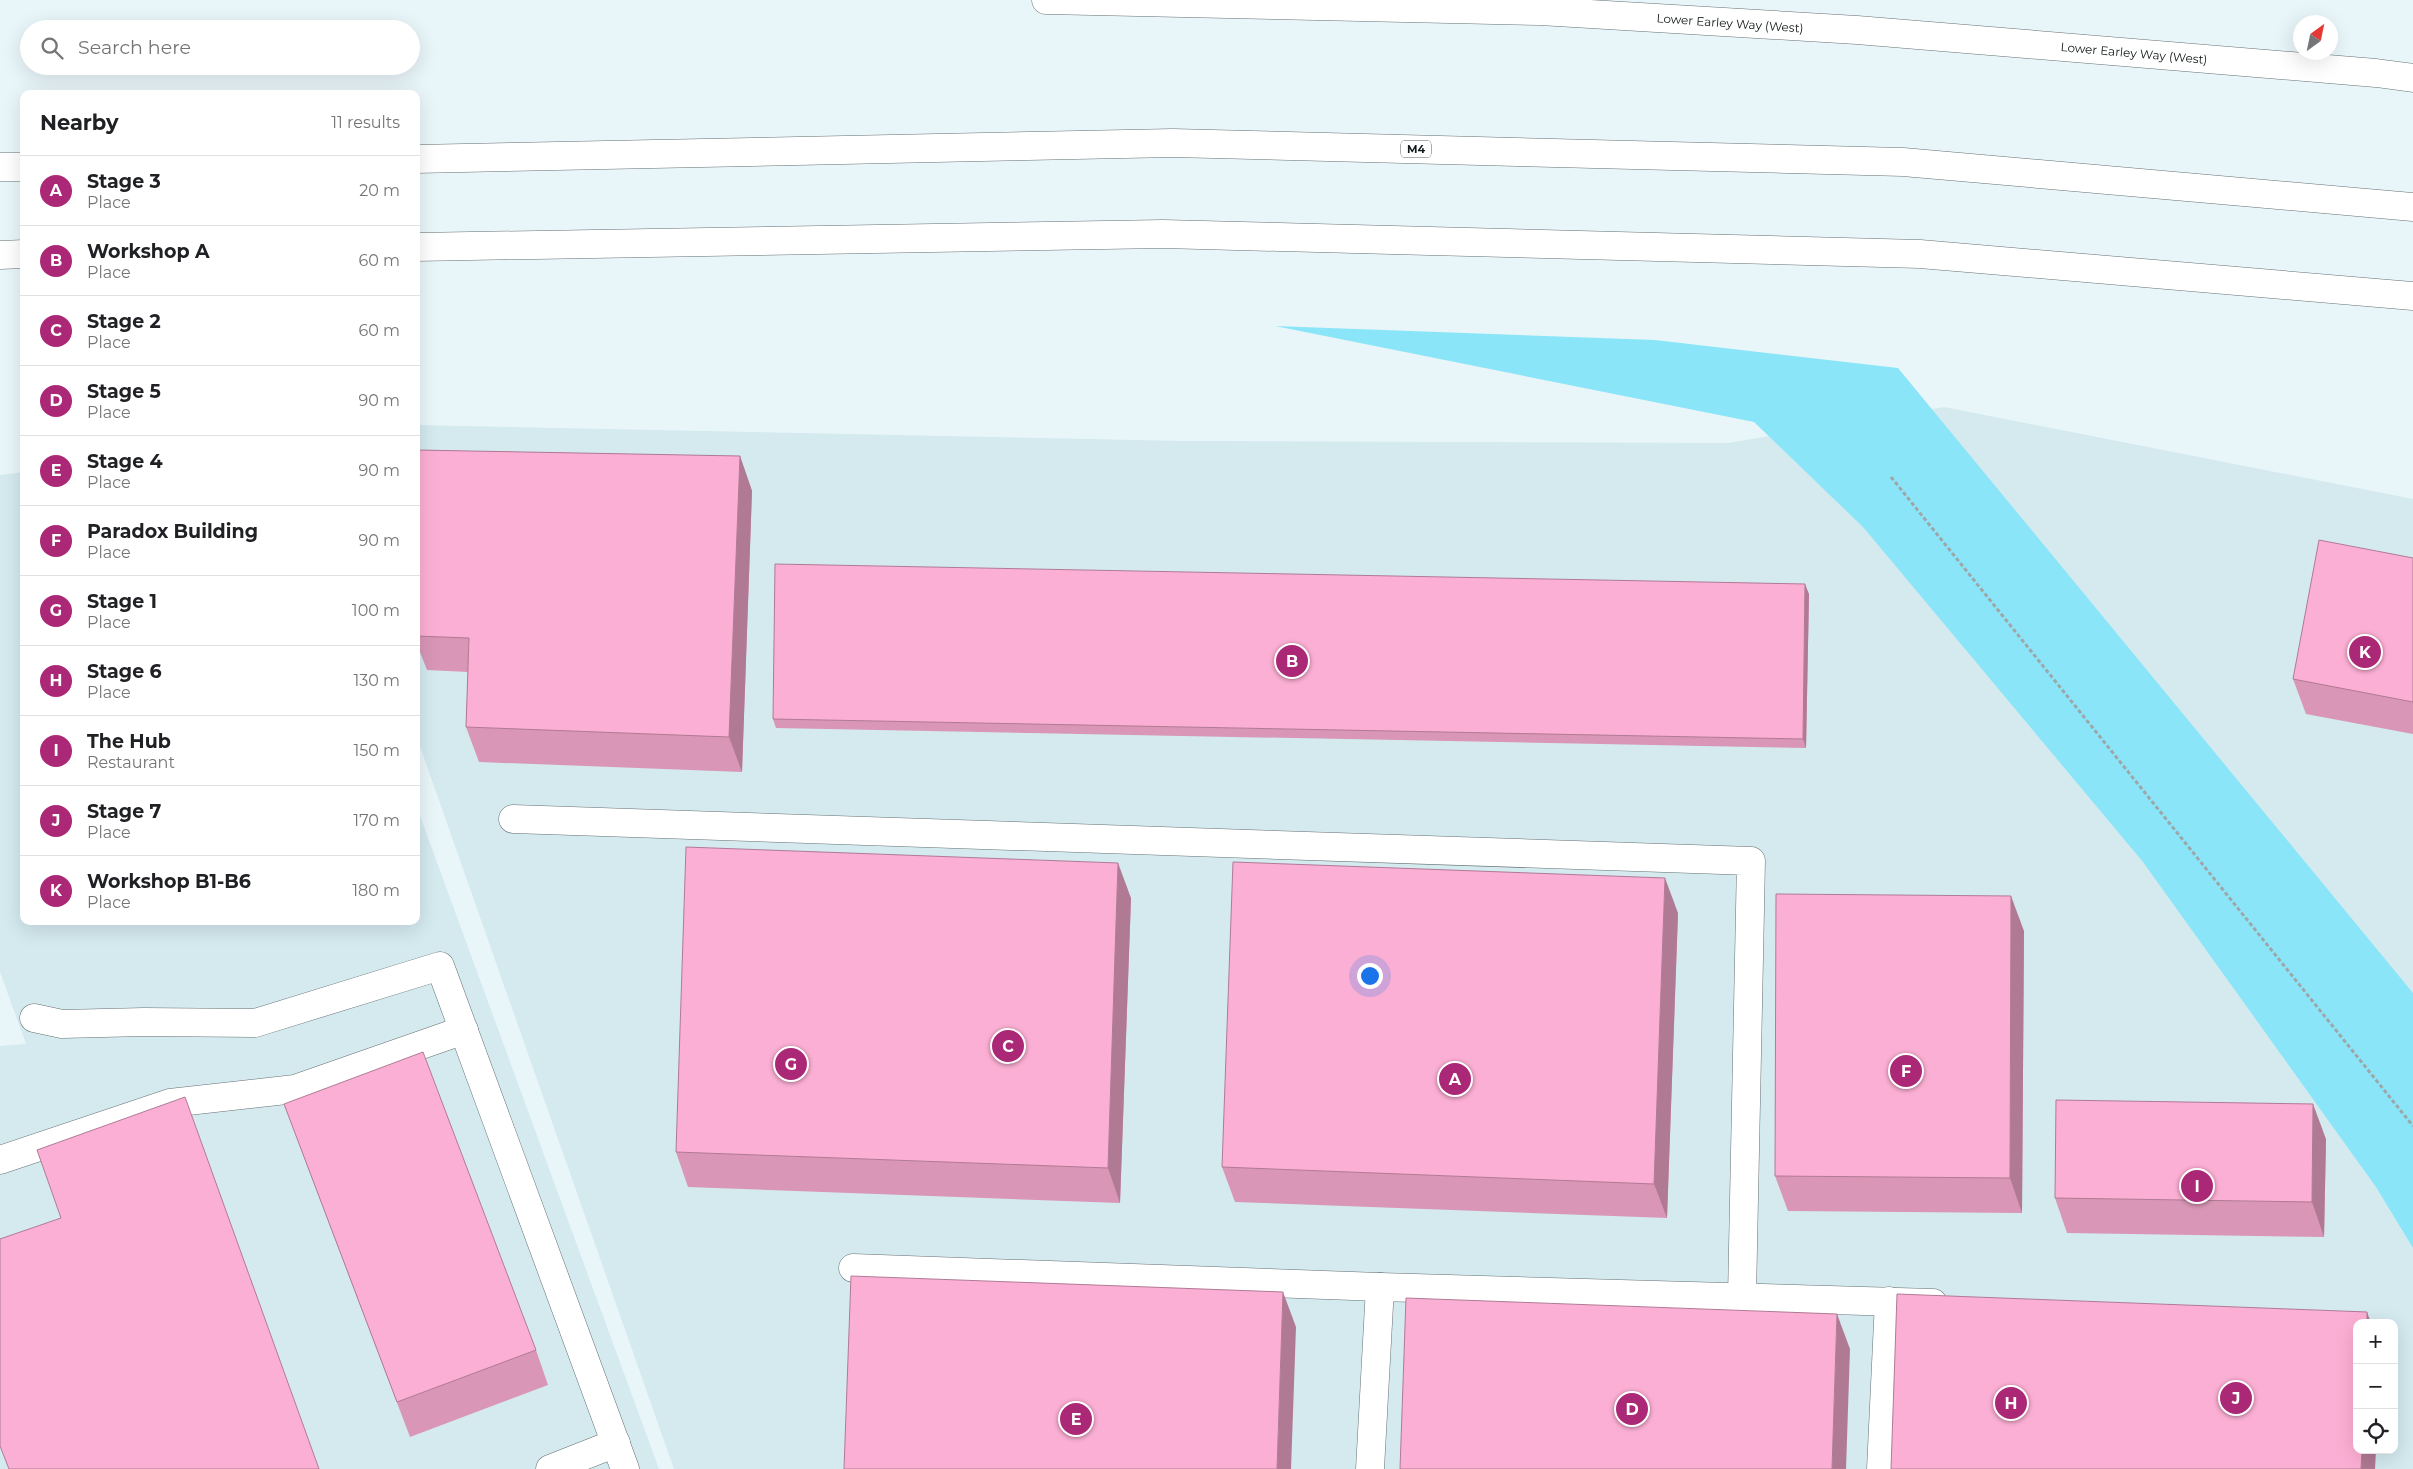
<!DOCTYPE html>
<meta charset="utf-8">
<style>
body{margin:0;font-family:Montserrat,sans-serif;background:#f2f2f2;color:#202124}
.controls{position:absolute;right:15px;bottom:15px;display:grid;overflow:hidden;border-radius:10px;box-shadow:0 5px 20px #0002}
.controls button{width:45px;height:45px;display:grid;place-items:center;padding:0;border:0;border-bottom:1px solid #e0e0e0;background:#fff;color:#202124;font:25px sans-serif}
.compass{position:absolute;left:2293px;top:15px;width:45px;height:45px;border-radius:50%;background:#fff;box-shadow:0 5px 20px #0002;rotate:33deg}
.you{position:absolute;left:1369px;top:975px;width:18px;height:18px;margin:-12px;border:4px solid #fff;border-radius:50%;background:#1a73e8;box-shadow:0 0 0 8px #1a73e833}
.badge{display:grid;place-items:center;width:32px;height:32px;border-radius:50%;background:#aa2875;color:#fff;font-size:16px;font-weight:700}
.pin{position:absolute;translate:-50% -50%;border:2px solid #fff;box-shadow:0 1px 5px #0006}
.list{margin:0;padding:0;list-style:none}
h2{display:flex;justify-content:space-between;align-items:center;height:65px;margin:0;padding:0 20px;font-size:21px}
h2 small{font-size:16px;font-weight:400;color:#757577}
.list li{display:grid;grid-template-columns:32px 1fr auto;gap:15px;align-items:center;box-sizing:border-box;height:70px;padding:0 20px;border-top:1px solid #e0e0e0}
.list b{display:block;font-size:19px;white-space:nowrap}
.list p{margin:0;font-size:16px;white-space:nowrap;color:#757577}
.list em{font-size:16px;font-style:normal;color:#757577}
.icon{flex:none;width:28px;height:28px;fill:none;stroke:currentColor;stroke-width:2;stroke-linecap:round;stroke-linejoin:round}
.map{position:relative;flex:none;width:2413px;height:1469px;overflow:hidden}
.search{position:absolute;background:#fff;box-shadow:0 5px 20px #0002;left:20px;top:20px;width:400px;height:55px;display:flex;align-items:center;gap:12px;box-sizing:border-box;padding:0 18px;border-radius:28px;color:#757577;font-size:19px}
.panel{position:absolute;background:#fff;box-shadow:0 5px 20px #0002;left:20px;top:90px;width:400px;height:835px;border-radius:10px}
.map>svg:first-child{display:block}
.built{fill:#d4eaef;fill-rule:evenodd}
.green{fill:#8be5f8}
.lines{fill:none;stroke-linecap:round;stroke-linejoin:round}
.minor-casing{stroke:#667174;stroke-width:29}
.major-casing{stroke:#667174;stroke-width:29}
.highway-casing{stroke:#667174;stroke-width:29}
.path{stroke:#9da7aa;stroke-width:3;stroke-dasharray:4 2.5;stroke-linecap:butt}
.minor{stroke:#fff;stroke-width:28}
.major{stroke:#fff;stroke-width:28}
.highway{stroke:#fff;stroke-width:28}
.wall{fill:#d996b6}
.shaded-wall{fill:#b07a94}
.building{fill:#fcafd4;stroke:#b07a94}
.labels{text-anchor:middle;dominant-baseline:central;stroke-width:5;stroke-linejoin:round;paint-order:stroke}
.shield{fill:#fff;stroke:#595d5d;stroke-width:1}
.shield-label{font-size:11px;font-weight:bold;fill:#121718}
.street-label{font-size:12px;fill:#121718;stroke:#fff}
</style>
<div class="map">
<svg width="2413" height="1469" viewBox="0 0 2413 1469">
<rect width="100%" height="100%" fill="#e9f6f9"/>
<!-- built -->
<g class="built">
<path d="M1944,407L2413,499V1469H674L416,735V425L1182,441L1728,443ZM2357,1323H2394V1450H2357Z"/>
<polygon points="24,472 24,921 416,921 416,805 659,1469 0,1469 0,1046 26,1044 0,972 0,475"/>
</g>
<!-- green -->
<polygon class="green" points="1275,326 1655,340 1898,368 2413,993 2413,1248 2376,1187 2143,862 1863,527 1754,422"/>
<g class="lines">
<defs>
<g id="minor">
<polyline points="513,819 1751,861 1742,1297"/>
<polyline points="34,1018 62,1024 144,1022 255,1023 440,966 625,1469"/>
<polyline points="0,1160 170,1103 295,1089 464,1030"/>
<polyline points="853,1268 1380,1287"/>
<polyline points="550,1469 616,1443"/>
<polyline points="1370,1469 1380,1287 1933,1303"/>
<polyline points="1881,1469 1889,1301"/>
</g>
<polyline id="major" points="1046,0 1540,11 1857,30 2376,73 2413,78"/>
<g id="highway">
<polyline points="416,159 1173,143 1903,162 2413,207"/>
<polyline points="0,167 24,167"/>
<polyline points="416,247 1163,234 1920,254 2413,296"/>
<polyline points="0,255 24,254"/>
</g>
</defs>
<!-- minor casing -->
<use href="#minor" class="minor-casing"/>
<!-- major casing -->
<use href="#major" class="major-casing"/>
<!-- highway casing -->
<use href="#highway" class="highway-casing"/>
<!-- path -->
<polyline class="path" points="1891,477 2413,1126"/>
<!-- minor -->
<use href="#minor" class="minor"/>
<!-- major -->
<use href="#major" class="major"/>
<!-- highway -->
<use href="#highway" class="highway"/>
</g>
<!-- wall -->
<g class="wall">
<polygon points="416,450 740,456 752,491 742,772 479,762 466,727 468,672 427,670 416,642"/>
<polygon points="2413,558 2413,734 2306,714 2293,679"/>
<polygon points="1809,594 1806,748 776,728 773,719"/>
<polygon points="1131,898 1120,1203 688,1187 676,1152"/>
<polygon points="1678,913 1667,1218 1235,1202 1222,1167"/>
<polygon points="2024,931 2022,1213 1788,1211 1775,1176"/>
<polygon points="284,1104 536,1350 548,1385 410,1437"/>
<polygon points="2326,1139 2324,1237 2067,1233 2055,1198"/>
</g>
<!-- shaded-wall -->
<g class="shaded-wall">
<polygon points="740,456 752,491 742,772 729,737"/>
<polygon points="1805,584 1809,594 1806,748 1803,739"/>
<polygon points="1118,863 1131,898 1120,1203 1108,1168"/>
<polygon points="1665,878 1678,913 1667,1218 1654,1184"/>
<polygon points="2011,896 2024,931 2022,1213 2010,1178"/>
<polygon points="2313,1104 2326,1139 2324,1237 2312,1202"/>
<polygon points="1283,1292 1296,1327 1291,1469 1277,1469"/>
<polygon points="2367,1312 2371,1323 2367,1323"/>
<polygon points="1837,1314 1850,1349 1846,1469 1832,1469"/>
<polygon points="2362,1450 2376,1450 2375,1469 2361,1469"/>
</g>
<!-- building -->
<g class="building">
<polygon points="416,450 740,456 729,737 466,727 469,638 416,636 416,576 417,550 416,550"/>
<polygon points="2319,540 2413,558 2413,702 2293,679"/>
<polygon points="775,564 1805,584 1803,739 773,719"/>
<polygon points="686,847 1118,863 1108,1168 676,1152"/>
<polygon points="1233,862 1665,878 1654,1184 1222,1167"/>
<polygon points="1776,894 2011,896 2010,1178 1775,1176"/>
<polygon points="423,1052 536,1350 397,1402 284,1104"/>
<polygon points="185,1097 319,1469 9,1469 0,1446 0,1239 61,1218 37,1150"/>
<polygon points="2056,1100 2313,1104 2312,1202 2055,1198"/>
<polygon points="851,1276 1283,1292 1277,1469 844,1469"/>
<polygon points="1897,1294 2367,1312 2367,1323 2357,1323 2357,1450 2362,1450 2361,1469 1891,1469"/>
<polygon points="1406,1298 1837,1314 1832,1469 1400,1469"/>
</g>
<g class="labels">
<!-- shield labels -->
<rect class="shield" x="1401" y="140.5" width="30" height="17" rx="4"/>
<g class="shield-label">
<text x="1416" y="149">M4</text>
</g>
<!-- street labels -->
<g class="street-label">
<text transform="translate(1730 23) rotate(4)">Lower Earley Way (West)</text>
<text transform="translate(2134 53) rotate(5)">Lower Earley Way (West)</text>
</g>
</g>
</svg>
<div class="controls">
<button>+</button>
<button>−</button>
<button><svg class="icon" aria-label="locate" viewBox="0 0 24 24"><circle cx="12" cy="12" r="6"/><path d="M12 2v4M12 18v4M2 12h4M18 12h4"/></svg></button>
</div>
<svg class="compass" viewBox="-18 -18 36 36"><path d="M0-13l5 13h-10z" fill="#e53935"/><path d="M0 13l5-13h-10z" fill="#757577"/></svg>
<div class="you"></div>
<div class="pin badge" style="left:1455px;top:1079px">A</div>
<div class="pin badge" style="left:1292px;top:661px">B</div>
<div class="pin badge" style="left:1008px;top:1046px">C</div>
<div class="pin badge" style="left:1632px;top:1409px">D</div>
<div class="pin badge" style="left:1076px;top:1419px">E</div>
<div class="pin badge" style="left:1906px;top:1071px">F</div>
<div class="pin badge" style="left:791px;top:1064px">G</div>
<div class="pin badge" style="left:2011px;top:1403px">H</div>
<div class="pin badge" style="left:2197px;top:1186px">I</div>
<div class="pin badge" style="left:2236px;top:1398px">J</div>
<div class="pin badge" style="left:2365px;top:652px">K</div>
<div class="search"><svg class="icon" aria-label="search" viewBox="0 0 24 24"><circle cx="10" cy="10" r="6"/><path d="M15 15l6 6"/></svg>Search here</div>
<section class="panel">
<h2>Nearby<small>11 results</small></h2>
<ul class="list">
<li><span class="badge">A</span><div><b>Stage 3</b><p>Place</p></div><em>20 m</em></li>
<li><span class="badge">B</span><div><b>Workshop A</b><p>Place</p></div><em>60 m</em></li>
<li><span class="badge">C</span><div><b>Stage 2</b><p>Place</p></div><em>60 m</em></li>
<li><span class="badge">D</span><div><b>Stage 5</b><p>Place</p></div><em>90 m</em></li>
<li><span class="badge">E</span><div><b>Stage 4</b><p>Place</p></div><em>90 m</em></li>
<li><span class="badge">F</span><div><b>Paradox Building</b><p>Place</p></div><em>90 m</em></li>
<li><span class="badge">G</span><div><b>Stage 1</b><p>Place</p></div><em>100 m</em></li>
<li><span class="badge">H</span><div><b>Stage 6</b><p>Place</p></div><em>130 m</em></li>
<li><span class="badge">I</span><div><b>The Hub</b><p>Restaurant</p></div><em>150 m</em></li>
<li><span class="badge">J</span><div><b>Stage 7</b><p>Place</p></div><em>170 m</em></li>
<li><span class="badge">K</span><div><b>Workshop B1-B6</b><p>Place</p></div><em>180 m</em></li>
</ul>
</section>
</div>
